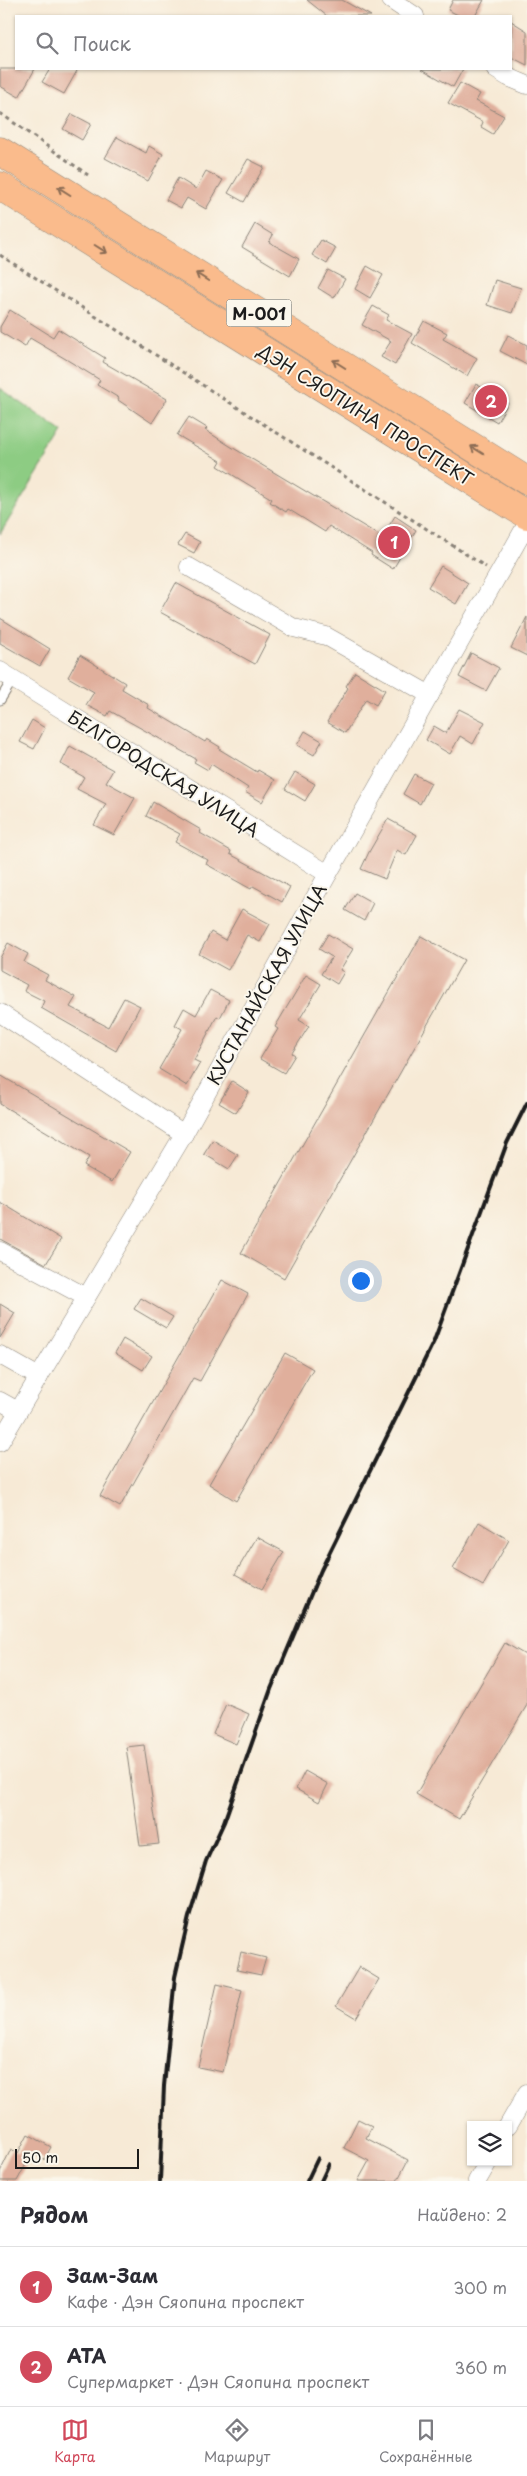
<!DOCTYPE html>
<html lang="ru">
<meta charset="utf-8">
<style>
body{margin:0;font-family:"Playpen Sans",sans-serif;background:#f7f7f7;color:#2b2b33}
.controls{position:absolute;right:15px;bottom:15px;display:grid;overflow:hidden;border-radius:0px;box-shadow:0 1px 4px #0004}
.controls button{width:45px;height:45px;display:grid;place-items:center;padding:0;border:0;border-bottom:1px solid #e1e1e2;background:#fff;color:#2b2b33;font:25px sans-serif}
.scale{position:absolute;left:15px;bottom:12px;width:124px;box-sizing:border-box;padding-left:5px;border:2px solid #1c1c1c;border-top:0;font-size:14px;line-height:18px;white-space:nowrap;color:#1c1c1c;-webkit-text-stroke:4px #fbf7ec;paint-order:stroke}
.you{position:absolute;left:360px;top:1280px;width:18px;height:18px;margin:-12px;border:4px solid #fff;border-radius:50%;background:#1a73e8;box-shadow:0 0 0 8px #1a73e833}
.badge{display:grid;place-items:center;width:32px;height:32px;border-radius:50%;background:#d1495b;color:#fff;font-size:16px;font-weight:700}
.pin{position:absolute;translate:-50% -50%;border:2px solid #fff;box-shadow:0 1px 5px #0006}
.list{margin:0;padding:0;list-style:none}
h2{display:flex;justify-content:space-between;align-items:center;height:65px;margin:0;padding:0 20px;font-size:21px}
h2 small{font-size:16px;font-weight:400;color:#7c7c81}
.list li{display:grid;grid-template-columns:32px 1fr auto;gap:15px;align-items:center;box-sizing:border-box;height:80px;padding:0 20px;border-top:1px solid #e1e1e2}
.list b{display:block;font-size:19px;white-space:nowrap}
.list p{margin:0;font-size:16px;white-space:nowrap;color:#7c7c81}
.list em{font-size:16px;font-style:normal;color:#7c7c81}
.icon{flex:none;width:28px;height:28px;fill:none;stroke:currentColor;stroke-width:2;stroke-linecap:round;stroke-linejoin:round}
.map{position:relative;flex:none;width:527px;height:2181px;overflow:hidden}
.search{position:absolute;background:#fff;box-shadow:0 1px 4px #0004;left:15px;right:15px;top:15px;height:55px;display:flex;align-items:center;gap:12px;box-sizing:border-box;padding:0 18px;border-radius:0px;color:#7c7c81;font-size:19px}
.sheet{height:225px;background:#fff}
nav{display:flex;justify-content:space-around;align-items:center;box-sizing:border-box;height:70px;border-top:1px solid #e1e1e2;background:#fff;font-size:14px;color:#7c7c81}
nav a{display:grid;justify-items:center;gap:2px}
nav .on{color:#d1495b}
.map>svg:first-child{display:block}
.green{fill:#8dcc83;stroke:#547450}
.building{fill:#e0af9c}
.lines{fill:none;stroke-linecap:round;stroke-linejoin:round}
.service-casing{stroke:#8a8379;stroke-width:11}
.minor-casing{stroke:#8a8379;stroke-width:19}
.primary-casing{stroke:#8a8379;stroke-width:29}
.path{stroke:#8a8379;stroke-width:3;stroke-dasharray:4 4;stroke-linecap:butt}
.service{stroke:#fff;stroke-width:9}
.minor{stroke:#fff;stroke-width:18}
.primary{stroke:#fabb8c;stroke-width:28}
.rail{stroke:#1c1c1c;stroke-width:4}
.oneway{stroke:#8b6c54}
.labels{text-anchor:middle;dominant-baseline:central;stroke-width:4;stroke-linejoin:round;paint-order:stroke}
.shield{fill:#fbf7ec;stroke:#5f5e5a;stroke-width:1}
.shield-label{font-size:16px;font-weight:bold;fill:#1c1c1c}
.street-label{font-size:18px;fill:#1c1c1c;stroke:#fbf7ec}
</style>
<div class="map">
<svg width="527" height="2181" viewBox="0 0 527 2181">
<rect width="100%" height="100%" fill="#fbf7ec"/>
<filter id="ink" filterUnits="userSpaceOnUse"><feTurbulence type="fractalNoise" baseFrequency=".02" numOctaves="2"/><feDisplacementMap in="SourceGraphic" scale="10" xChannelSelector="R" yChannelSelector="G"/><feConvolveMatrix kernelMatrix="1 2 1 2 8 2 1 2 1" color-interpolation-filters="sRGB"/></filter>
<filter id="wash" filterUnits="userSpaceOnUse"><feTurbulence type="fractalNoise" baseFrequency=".0096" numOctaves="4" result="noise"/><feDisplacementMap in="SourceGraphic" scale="20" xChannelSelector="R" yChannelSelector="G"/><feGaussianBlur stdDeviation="1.12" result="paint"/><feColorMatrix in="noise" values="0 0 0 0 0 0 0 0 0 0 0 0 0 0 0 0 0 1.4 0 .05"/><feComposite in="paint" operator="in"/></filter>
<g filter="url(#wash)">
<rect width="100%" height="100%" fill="#f7ead6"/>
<!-- green -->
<polygon class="green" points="0,388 63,432 0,534"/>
<g id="blocks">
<!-- building -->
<g class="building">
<polygon points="307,0 342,0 371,16 327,16"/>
<polygon points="453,0 484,0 475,16 460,16 448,10"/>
<polygon points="511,21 527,31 527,65 511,57"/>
<polygon points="0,69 35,69 19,97 0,86"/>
<polygon points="50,69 78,69 64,94 42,82"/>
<polygon points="422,69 463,69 453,87"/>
<polygon points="460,83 480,94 476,101 504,116 493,134 481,127 483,122 448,103"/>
<polygon points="72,114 91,124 82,140 63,129"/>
<polygon points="117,137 146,153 149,146 163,154 148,181 105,158"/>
<polygon points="248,159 264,167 244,202 228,193"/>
<polygon points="206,171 223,180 206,209 187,198 181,208 166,200 178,178 196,189"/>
<polygon points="255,224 273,235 269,242 299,259 290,276 242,247"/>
<polygon points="321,240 336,248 327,264 312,255"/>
<polygon points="367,266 383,275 370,298 355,289"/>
<polygon points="328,270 345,279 334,298 318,288"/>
<polygon points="495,280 521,288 512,313 487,305"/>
<polygon points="373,306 389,315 386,320 412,334 395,365 381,357 391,341 362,325"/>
<polygon points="10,310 53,337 58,329 105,358 103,362 167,399 152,423 118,400 119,398 97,385 100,380 64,358 30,338 25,347 0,332 0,327"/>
<polygon points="424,321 447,333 443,339 477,358 467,376 412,343"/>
<polygon points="508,335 527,345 527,365 500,351"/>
<polygon points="476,384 508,403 497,422 465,403"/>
<polygon points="189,417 207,428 205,430 230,446 382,537 395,516 416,530 393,569 371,555 372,553 329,526 325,532 288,509 286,512 270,502 272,499 218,466 221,461 177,435"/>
<polygon points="185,534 200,542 194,553 178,545"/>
<polygon points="441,566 468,583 456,604 428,587"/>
<polygon points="176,583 270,635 255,664 160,612"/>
<polygon points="527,617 527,656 511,648"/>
<polygon points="0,618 50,649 40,666 0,643"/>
<polygon points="471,653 499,668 486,691 459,677"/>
<polygon points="80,655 125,683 122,689 149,705 148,708 205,742 207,739 220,747 219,749 257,772 258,770 275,780 262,802 245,792 248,788 211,764 208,770 194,762 196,759 110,711 107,716 86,705 94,692 68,677"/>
<polygon points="355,672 385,690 376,705 366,699 345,733 327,722 348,688 346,686"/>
<polygon points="459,709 485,722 473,744 460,736 450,754 426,740 434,726 446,733"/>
<polygon points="32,720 45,728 34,749 20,742"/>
<polygon points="305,731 322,741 314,755 297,745"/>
<polygon points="70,746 113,770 106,782 135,798 114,835 94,825 106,804 77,789 84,777 61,764"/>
<polygon points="295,772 315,784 305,801 285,789"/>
<polygon points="414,774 431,783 420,804 403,794"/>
<polygon points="153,802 201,830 200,833 231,851 230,854 290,887 282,902 253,886 251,889 206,864 208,860 175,842 180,834 146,816"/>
<polygon points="388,819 417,835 406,855 397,850 385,879 361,869 369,852"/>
<polygon points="355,893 373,903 364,921 345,910"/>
<polygon points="242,909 270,924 260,942 247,935 228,970 199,954 211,932 225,940"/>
<polygon points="328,934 353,949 340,970 344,972 337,984 321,974 332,957 319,949"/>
<polygon points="421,936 464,960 284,1278 241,1253"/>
<polygon points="8,943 28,954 24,962 48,975 45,980 76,997 70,1007 108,1027 124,998 140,1006 116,1051 41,1008 44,1001 24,991 27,985 0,970 0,958"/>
<polygon points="306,975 321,984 299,1020 309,1026 292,1053 295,1055 284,1073 260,1059 278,1029 275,1027"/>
<polygon points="210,990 229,1000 220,1018 217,1016 194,1060 200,1063 187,1086 159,1069 182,1029 175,1025 184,1008 196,1015"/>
<polygon points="0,1075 130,1152 112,1182 84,1166 89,1157 0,1104"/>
<polygon points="232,1081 249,1092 236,1113 219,1103"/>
<polygon points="213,1140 238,1155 229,1169 204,1154"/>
<polygon points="0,1202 61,1239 46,1264 0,1239"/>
<polygon points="222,1280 248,1294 200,1381 193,1378 120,1507 100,1496"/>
<polygon points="141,1298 173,1317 166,1328 134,1309"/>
<polygon points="0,1304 15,1313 0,1338"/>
<polygon points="123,1339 152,1356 143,1370 115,1353"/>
<polygon points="285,1353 313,1369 236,1501 209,1484"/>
<polygon points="479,1522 509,1540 483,1586 453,1569"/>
<polygon points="257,1537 284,1552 262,1589 235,1574"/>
<polygon points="505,1643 527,1656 527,1705 459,1819 416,1794"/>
<polygon points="226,1704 249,1714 236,1744 213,1734"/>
<polygon points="144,1745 159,1844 140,1846 126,1747"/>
<polygon points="305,1771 328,1784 319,1802 296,1789"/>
<polygon points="241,1952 266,1958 261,1975 237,1970"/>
<polygon points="359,1967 379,1979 356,2018 336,2006"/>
<polygon points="217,1984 242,1990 223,2072 198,2067"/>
<polygon points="358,2119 372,2126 366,2138 408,2160 397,2181 358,2181 369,2161 344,2148"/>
<polygon points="28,2134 51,2147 44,2160 32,2153 17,2181 0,2181 0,2172 11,2149 18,2153"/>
</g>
</g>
</g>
<g filter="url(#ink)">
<use href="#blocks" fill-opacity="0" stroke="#8a8379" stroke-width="1"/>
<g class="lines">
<defs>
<polyline id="service" points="0,700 13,679"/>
<g id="minor">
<polyline points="391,0 415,16"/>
<polyline points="495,69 508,77 527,85"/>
<polyline points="189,567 294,628 326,636 430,695"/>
<polyline points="0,671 328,874"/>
<polyline points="0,1013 184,1134"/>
<polyline points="0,1251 86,1297"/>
<polyline points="0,1355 39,1377"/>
<polyline points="0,1401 18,1411"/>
<polyline points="0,1442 184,1134 328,874 527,524"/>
<polyline points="508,2126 527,2093"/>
<polyline points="477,2181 488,2162"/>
</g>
<g id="primary">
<polyline points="0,151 527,481"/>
<polyline points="0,186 527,515"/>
</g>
</defs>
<!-- service casing -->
<use href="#service" class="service-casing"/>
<!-- minor casing -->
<use href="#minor" class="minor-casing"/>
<!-- primary casing -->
<use href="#primary" class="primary-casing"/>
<!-- path -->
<g class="path">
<polyline points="0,113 88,175"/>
<polyline points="0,255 486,567"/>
</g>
<!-- service -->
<use href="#service" class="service"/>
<!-- minor -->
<use href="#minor" class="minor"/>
<!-- primary -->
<use href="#primary" class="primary"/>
<!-- rail -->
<g class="rail">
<polyline points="160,2181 164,2086 175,1977 189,1917 206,1861 224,1822 271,1689 321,1570 434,1341 507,1143 527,1103"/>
<polyline points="307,2181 318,2158"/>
<polyline points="321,2181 329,2164"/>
</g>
</g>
<!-- one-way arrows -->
<defs><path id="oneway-shaft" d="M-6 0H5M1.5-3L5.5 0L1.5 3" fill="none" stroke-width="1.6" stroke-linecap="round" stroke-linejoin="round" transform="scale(1.25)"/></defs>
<g class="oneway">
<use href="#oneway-shaft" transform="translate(64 191) rotate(-148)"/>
<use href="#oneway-shaft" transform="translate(101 249) rotate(32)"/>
<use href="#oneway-shaft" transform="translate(202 277) rotate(-148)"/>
<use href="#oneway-shaft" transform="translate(339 364) rotate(-148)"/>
<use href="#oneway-shaft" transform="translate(477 450) rotate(-148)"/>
</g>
</g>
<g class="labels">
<!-- shield labels -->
<rect class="shield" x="226.5" y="299.5" width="65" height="27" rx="4"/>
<g class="shield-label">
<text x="259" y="313">M-001</text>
</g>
<!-- street labels -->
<g class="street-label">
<text transform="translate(366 414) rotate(32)">ДЭН СЯОПИНА ПРОСПЕКТ</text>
<text transform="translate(164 773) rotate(32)">БЕЛГОРОДСКАЯ УЛИЦА</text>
<text transform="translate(266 984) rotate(-61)">КУСТАНАЙСКАЯ УЛИЦА</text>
</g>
</g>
</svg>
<div class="controls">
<button><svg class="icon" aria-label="layers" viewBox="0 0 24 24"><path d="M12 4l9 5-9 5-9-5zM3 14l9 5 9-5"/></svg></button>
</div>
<div class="scale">50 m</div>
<div class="you"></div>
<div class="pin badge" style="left:394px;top:542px">1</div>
<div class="pin badge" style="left:491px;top:401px">2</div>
<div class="search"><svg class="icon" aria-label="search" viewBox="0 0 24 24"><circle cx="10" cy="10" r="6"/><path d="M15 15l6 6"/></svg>Поиск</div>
</div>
<section class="sheet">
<h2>Рядом<small>Найдено: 2</small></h2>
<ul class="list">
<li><span class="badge">1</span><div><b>Зам-Зам</b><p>Кафе · Дэн Сяопина проспект</p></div><em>300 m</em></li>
<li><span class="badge">2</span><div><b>АТА</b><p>Супермаркет · Дэн Сяопина проспект</p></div><em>360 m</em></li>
</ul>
</section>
<nav>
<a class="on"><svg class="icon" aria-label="map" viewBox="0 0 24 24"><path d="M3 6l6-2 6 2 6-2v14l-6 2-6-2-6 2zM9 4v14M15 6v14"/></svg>Карта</a>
<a><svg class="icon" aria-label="directions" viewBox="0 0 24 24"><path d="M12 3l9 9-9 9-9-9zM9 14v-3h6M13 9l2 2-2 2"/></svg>Маршрут</a>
<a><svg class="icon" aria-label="saved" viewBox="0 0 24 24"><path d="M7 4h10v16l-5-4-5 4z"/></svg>Сохранённые</a>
</nav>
